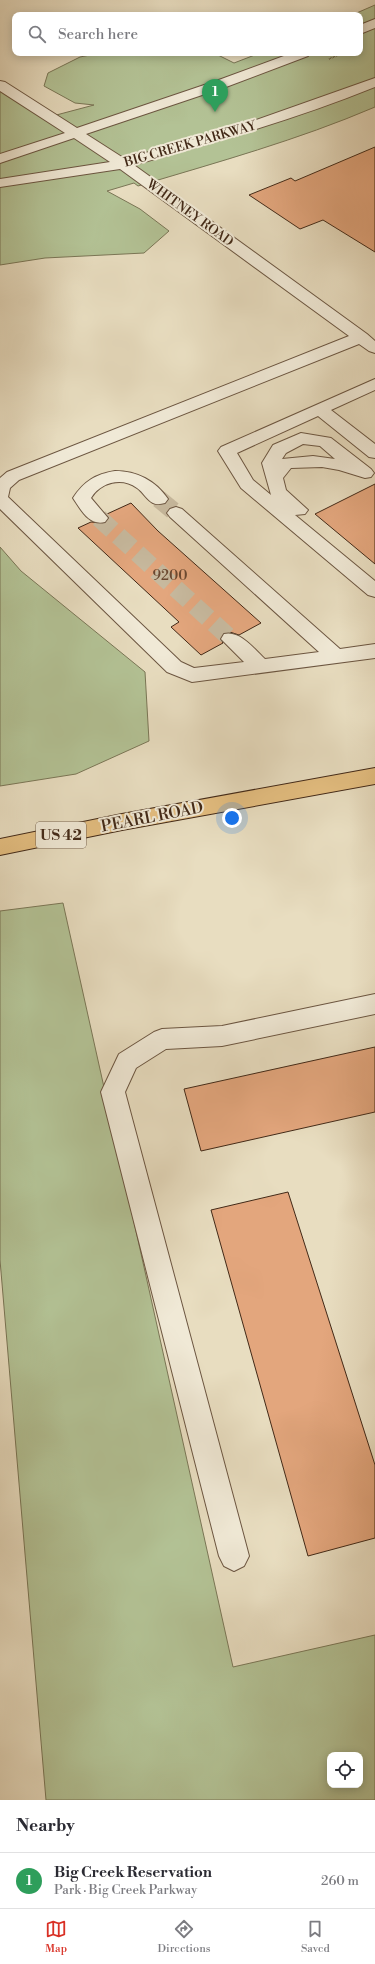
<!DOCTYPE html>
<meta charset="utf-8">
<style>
body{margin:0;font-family:"Libre Bodoni",serif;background:#f7f7f7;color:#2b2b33}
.controls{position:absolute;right:12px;bottom:12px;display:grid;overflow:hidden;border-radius:8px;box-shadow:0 2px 10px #0003}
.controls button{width:36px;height:36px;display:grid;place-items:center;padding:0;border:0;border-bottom:1px solid #e1e1e2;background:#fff;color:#2b2b33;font:20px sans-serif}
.you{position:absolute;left:232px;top:818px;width:14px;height:14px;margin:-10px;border:3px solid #fff;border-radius:50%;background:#1a73e8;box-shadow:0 0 0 6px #1a73e833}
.badge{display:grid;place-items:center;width:26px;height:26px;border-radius:50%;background:#d93025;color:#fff;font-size:13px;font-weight:700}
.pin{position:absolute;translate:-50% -33px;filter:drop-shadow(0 1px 2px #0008)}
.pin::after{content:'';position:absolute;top:21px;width:14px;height:12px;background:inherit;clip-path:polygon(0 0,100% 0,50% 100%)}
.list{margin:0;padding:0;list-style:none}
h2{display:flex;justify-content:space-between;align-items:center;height:52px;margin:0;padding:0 16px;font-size:17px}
h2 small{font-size:13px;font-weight:400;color:#7c7c81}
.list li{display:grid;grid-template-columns:26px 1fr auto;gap:12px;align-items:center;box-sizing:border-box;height:56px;padding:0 16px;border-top:1px solid #e1e1e2}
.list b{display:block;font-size:15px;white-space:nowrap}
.list p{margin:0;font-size:13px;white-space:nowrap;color:#7c7c81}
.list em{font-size:13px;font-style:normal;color:#7c7c81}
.icon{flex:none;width:22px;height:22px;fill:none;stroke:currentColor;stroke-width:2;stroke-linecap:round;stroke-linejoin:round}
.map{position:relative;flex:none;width:375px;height:1800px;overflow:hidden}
.search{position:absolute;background:#fff;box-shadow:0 2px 10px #0003;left:12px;right:12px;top:12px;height:44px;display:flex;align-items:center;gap:10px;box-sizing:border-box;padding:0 14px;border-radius:8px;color:#7c7c81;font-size:15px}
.sheet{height:108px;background:#fff}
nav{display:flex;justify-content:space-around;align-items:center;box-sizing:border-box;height:56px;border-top:1px solid #e1e1e2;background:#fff;font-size:11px;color:#7c7c81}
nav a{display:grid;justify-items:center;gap:2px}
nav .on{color:#d93025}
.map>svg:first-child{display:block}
.green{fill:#b3c295;stroke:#7a7656;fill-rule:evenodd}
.building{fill:#e3a67d;stroke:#422917}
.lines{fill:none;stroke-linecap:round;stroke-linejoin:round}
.minor-tunnel{stroke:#c7b99e;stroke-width:18;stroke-dasharray:18 8;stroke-linecap:butt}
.minor-casing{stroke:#6c5641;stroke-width:2}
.major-casing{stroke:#422917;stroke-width:2}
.path{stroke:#422917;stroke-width:1.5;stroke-dasharray:0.5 1;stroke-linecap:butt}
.minor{fill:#f0e9d6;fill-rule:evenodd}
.major{fill:#e4be80;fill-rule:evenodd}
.labels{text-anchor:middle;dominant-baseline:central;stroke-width:4;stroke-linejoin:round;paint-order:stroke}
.far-street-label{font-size:13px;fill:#422917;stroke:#f0e9d6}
.number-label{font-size:14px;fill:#6a4830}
.shield{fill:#f0e9d6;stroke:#766350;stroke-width:1}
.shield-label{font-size:15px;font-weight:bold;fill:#422917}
.street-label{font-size:16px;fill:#422917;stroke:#f0e9d6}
</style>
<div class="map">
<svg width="375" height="1800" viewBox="0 0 375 1800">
<rect width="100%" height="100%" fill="#e8ddc0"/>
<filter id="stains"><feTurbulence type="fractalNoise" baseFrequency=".005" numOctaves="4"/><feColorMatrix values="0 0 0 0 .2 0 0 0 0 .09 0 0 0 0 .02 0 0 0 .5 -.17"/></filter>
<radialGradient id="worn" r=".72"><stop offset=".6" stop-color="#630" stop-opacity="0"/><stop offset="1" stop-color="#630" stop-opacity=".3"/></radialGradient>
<!-- green -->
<g class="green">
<path d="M375,5V107C298,140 218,162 138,186L134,183L107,191L140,209L169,231L144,253L45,258L0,265V86L45,118L94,105L75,103L44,86L48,73L80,57L100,53H214L234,63L260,53H360V15H352Z"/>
<polygon points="0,547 21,571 145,672 149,741 76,774 0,786"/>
<path d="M63,903L233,1667L375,1635V1800H46L0,1260V911ZM330,1755H360V1785H330Z"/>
</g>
<!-- building -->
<g class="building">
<polygon points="375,147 375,252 323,220 300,229 249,195 291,178 295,181"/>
<polygon points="375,484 375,564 315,514"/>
<polygon points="131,503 158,531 261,623 239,635 230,632 224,633 220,639 223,643 201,655 171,627 179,622 78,528 91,522 105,523 110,518 107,514"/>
<polygon points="375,1047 375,1112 201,1151 184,1089"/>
<polygon points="288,1192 375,1465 375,1538 308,1556 211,1210"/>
</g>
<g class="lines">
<!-- minor-tunnel -->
<g class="minor-tunnel">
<polyline points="159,499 176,513"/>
<polyline points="99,518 231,639"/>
</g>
<defs>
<g id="minor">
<polygon points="375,19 375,28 360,34 360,25"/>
<path d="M292,53H310L308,56L226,87L86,134L125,159L239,126L375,78V87C296,119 215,142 134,165L367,334L375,341V353L369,351L359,344L19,480L10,488L8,497L181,662L194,668L244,662L221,639L224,634C240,630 254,649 265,659L319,652L170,517L167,513L170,509L176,507L182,509L340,649L375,644V658L192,682L167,672L0,509V478L7,472L349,336L120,169L0,187V179L110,162L74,138L0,163V154L65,133L0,91V81L5,82L77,128L216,81Z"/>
<path d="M375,379V390L331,410L375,444V458L369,457L318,416L237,453L253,480L271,495L262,463L273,445L301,433L331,438L371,469L374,473L371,477L365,478L339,470L322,467L291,468L283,478L286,490L308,510L305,514L295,515L375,581V597L368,595L241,488L218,451L221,447ZM303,444L320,446L335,459L313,456L282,459L286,453Z"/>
<path d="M115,471C137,471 156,481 168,499L165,503C161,504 157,505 153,503C147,500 143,492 137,488C122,477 101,482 91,498L108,518L105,522C89,526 81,510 73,498C84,481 96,474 115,471Z"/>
<polygon points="375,994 375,1014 222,1046 166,1049 136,1068 125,1092 249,1556 244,1566 234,1571 224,1566 219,1556 101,1092 119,1054 154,1032 162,1029 222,1026"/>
</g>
<polygon id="major" points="375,768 375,784 122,830 0,855 0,839 122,814"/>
</defs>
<!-- minor casing -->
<use href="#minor" class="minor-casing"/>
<!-- major casing -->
<use href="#major" class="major-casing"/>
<!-- path -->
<polyline class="path" points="329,59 343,53"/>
<!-- minor -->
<use href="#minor" class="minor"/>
<!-- major -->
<use href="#major" class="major"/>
</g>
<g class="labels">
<!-- far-street labels -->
<g class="far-street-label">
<text transform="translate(190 144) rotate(-16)">BIG CREEK PARKWAY</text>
<text transform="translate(190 213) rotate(36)">WHITNEY ROAD</text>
</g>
<!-- number labels -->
<g class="number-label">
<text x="170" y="576">9200</text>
</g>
<!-- shield labels -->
<rect class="shield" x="36" y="822" width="50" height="26" rx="3"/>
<g class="shield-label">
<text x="61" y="835">US 42</text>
</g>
<!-- street labels -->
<g class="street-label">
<text transform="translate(152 817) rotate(-11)">PEARL ROAD</text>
</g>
</g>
<rect width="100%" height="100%" filter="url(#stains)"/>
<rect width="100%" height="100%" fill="url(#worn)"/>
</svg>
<div class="controls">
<button><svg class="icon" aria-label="locate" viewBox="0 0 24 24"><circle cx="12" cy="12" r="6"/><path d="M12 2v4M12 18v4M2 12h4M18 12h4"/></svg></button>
</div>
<div class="you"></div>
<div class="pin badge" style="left:215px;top:112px;background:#2e9e5b">1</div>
<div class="search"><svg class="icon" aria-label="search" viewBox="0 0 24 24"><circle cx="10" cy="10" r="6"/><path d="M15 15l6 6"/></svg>Search here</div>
</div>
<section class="sheet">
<h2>Nearby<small></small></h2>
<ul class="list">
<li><span class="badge" style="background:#2e9e5b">1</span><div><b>Big Creek Reservation</b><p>Park · Big Creek Parkway</p></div><em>260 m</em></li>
</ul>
</section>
<nav>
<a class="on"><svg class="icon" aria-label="map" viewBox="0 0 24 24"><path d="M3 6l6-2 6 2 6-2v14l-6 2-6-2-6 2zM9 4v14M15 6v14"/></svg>Map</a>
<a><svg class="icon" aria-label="directions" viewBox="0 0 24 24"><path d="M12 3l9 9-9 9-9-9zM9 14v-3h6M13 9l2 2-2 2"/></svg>Directions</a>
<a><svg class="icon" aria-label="saved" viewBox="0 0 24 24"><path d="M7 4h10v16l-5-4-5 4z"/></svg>Saved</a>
</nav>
